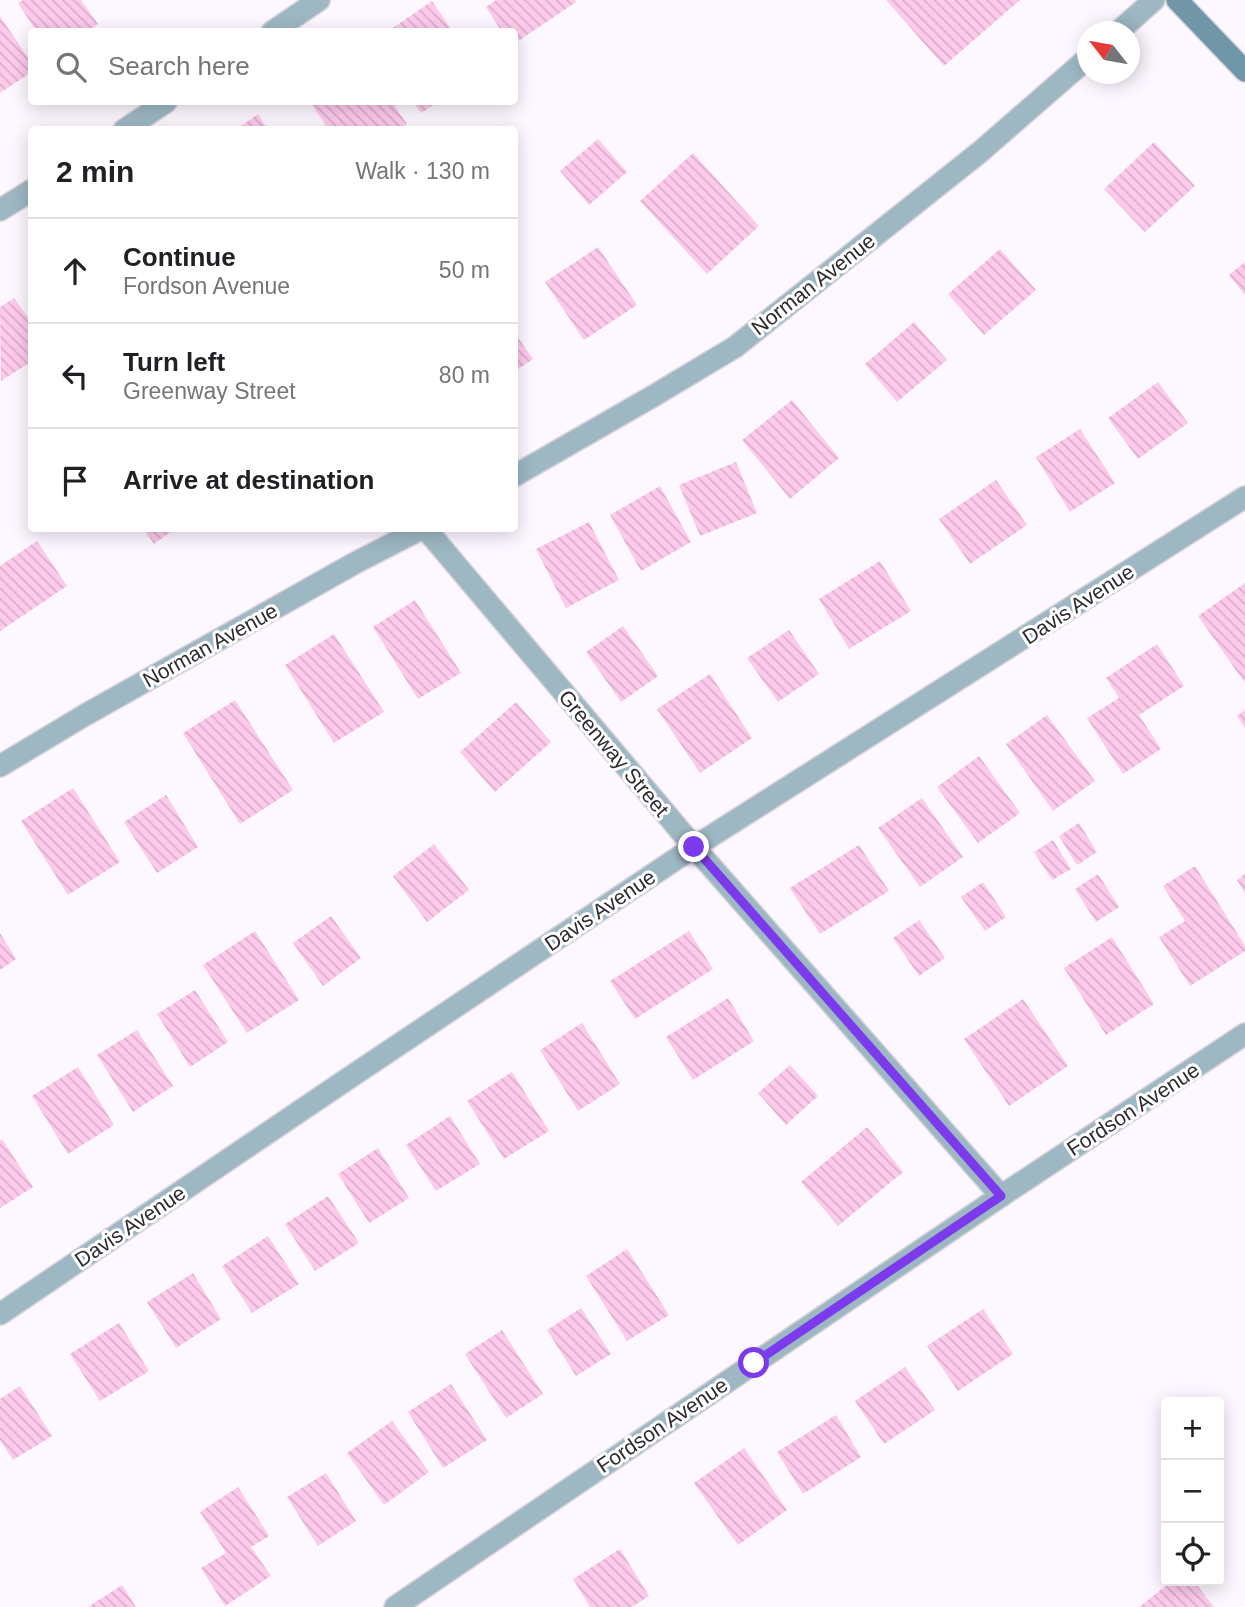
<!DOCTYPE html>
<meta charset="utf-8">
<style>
body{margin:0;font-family:Helvetica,sans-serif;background:#f6f6f6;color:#202124}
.controls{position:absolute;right:21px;bottom:21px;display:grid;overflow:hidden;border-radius:7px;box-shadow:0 4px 18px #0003}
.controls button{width:63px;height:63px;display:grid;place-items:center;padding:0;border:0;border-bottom:2px solid #e0e0e0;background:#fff;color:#202124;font:35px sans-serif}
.compass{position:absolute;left:1077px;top:21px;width:63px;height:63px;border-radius:50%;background:#fff;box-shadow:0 4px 18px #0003;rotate:301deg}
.stop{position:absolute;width:21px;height:21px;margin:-16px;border:5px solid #7c3aed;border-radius:50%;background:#fff}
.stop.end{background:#7c3aed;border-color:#fff;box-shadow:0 2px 7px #0008}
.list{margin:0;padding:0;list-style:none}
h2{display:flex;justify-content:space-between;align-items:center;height:91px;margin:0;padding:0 28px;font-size:30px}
h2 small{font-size:23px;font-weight:400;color:#757577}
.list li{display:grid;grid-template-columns:46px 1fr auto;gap:21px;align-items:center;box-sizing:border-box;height:105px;padding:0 28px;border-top:2px solid #e0e0e0}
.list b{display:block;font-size:26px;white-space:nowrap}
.list p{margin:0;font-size:23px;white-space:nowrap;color:#757577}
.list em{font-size:23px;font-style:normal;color:#757577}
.icon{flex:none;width:38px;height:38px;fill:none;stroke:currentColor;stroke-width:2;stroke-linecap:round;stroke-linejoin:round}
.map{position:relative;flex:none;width:1245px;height:1607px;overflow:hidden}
.search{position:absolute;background:#fff;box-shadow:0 4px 18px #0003;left:28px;top:28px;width:490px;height:77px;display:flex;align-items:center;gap:18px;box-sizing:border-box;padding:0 24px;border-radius:7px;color:#757577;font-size:26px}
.panel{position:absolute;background:#fff;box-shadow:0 4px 18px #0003;left:28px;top:126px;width:490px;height:406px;border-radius:7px}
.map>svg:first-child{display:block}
.building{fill:url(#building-back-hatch)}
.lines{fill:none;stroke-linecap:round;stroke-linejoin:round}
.minor-casing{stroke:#d8d2da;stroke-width:24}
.secondary-casing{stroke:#d8d2da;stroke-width:24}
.minor{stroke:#9db8c3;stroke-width:21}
.secondary{stroke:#6f97a8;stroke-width:21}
.route{stroke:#7c3aed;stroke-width:9}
.labels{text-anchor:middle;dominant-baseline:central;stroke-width:6;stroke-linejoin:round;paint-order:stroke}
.street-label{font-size:21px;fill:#2e2a2f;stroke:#fff}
</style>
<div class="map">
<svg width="1245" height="1607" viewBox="0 0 1245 1607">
<defs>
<pattern id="building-back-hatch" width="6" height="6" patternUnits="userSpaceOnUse" patternTransform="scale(1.75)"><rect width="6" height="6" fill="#fecaec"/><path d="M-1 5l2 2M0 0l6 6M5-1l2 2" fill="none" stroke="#daaecb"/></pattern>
</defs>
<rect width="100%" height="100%" fill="#fdf7ff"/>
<!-- building -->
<g class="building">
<polygon points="23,0 81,0 98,24 87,32 37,32 18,3"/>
<polygon points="496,0 575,0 576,2 514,44 514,32 502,32 486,7"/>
<polygon points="886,0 1020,0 944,66"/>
<polygon points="432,1 453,32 387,32"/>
<polygon points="0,16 32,64 32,72 0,93"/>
<polygon points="310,102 392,102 407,124 398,130 329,130"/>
<polygon points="413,102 438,102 421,113"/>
<polygon points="258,114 268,130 235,130"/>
<polygon points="598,139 627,172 589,205 560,171"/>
<polygon points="1154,142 1195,186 1145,232 1104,189"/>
<polygon points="693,153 759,226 707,274 640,201"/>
<polygon points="598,247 637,305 584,340 545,282"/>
<polygon points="1000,249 1036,290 984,335 948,294"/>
<polygon points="1245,262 1245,295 1229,275"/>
<polygon points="14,298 32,323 32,361 1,381 0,307"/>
<polygon points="914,322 947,360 897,402 865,364"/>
<polygon points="514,332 533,359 514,372"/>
<polygon points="1158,382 1188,423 1138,459 1108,418"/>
<polygon points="792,400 839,458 790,499 742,440"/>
<polygon points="1080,429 1115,483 1070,512 1036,457"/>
<polygon points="736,462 757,513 700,536 679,485"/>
<polygon points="996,480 1027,525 970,564 939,519"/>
<polygon points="660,486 691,542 641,571 610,515"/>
<polygon points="589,522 619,580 566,608 536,549"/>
<polygon points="143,528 176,528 154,544"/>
<polygon points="37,541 67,586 0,631 0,566"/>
<polygon points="880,561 911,611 849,649 819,599"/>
<polygon points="1245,583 1245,683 1198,616"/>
<polygon points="415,600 461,673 418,699 373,627"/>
<polygon points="623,626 658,676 621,702 586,652"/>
<polygon points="789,630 819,674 778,702 747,658"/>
<polygon points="334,634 384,712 334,743 285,665"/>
<polygon points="1157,644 1184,686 1139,715 1161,749 1123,774 1087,718 1119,698 1106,678"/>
<polygon points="710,674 752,738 700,773 657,709"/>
<polygon points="235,700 293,790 240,824 183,733"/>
<polygon points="516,702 551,742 495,792 460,752"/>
<polygon points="1245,710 1245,728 1237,716"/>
<polygon points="1047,715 1095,781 1053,811 1006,744"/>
<polygon points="979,756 1020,813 978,843 937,787"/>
<polygon points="73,788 120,862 68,895 21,821"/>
<polygon points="166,795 198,847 157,873 124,822"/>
<polygon points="922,798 963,857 920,887 878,828"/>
<polygon points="1079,823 1097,852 1077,865 1059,836"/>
<polygon points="1053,840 1071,869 1052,880 1034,852"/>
<polygon points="434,844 469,890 427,922 393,876"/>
<polygon points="859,845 889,891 820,934 790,888"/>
<polygon points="1195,866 1245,946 1245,951 1190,986 1159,937 1185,921 1163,886"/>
<polygon points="1098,874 1119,907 1096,922 1075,889"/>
<polygon points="1245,874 1245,893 1237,880"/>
<polygon points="983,882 1006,917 985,931 961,897"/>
<polygon points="331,916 361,958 323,986 293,943"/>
<polygon points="919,920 945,958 919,976 893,938"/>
<polygon points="255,931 299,1000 247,1033 203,965"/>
<polygon points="689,931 713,969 635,1019 610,981"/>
<polygon points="0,933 16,959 0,970"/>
<polygon points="1112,937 1154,1004 1106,1035 1064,968"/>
<polygon points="195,990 228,1042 190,1067 157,1014"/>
<polygon points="728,998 754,1041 693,1080 666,1037"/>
<polygon points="1023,999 1068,1066 1009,1106 964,1039"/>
<polygon points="582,1023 620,1084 578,1111 540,1050"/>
<polygon points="137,1030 173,1086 133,1112 97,1055"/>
<polygon points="790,1065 818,1096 786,1125 758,1093"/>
<polygon points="78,1067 114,1125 68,1154 32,1096"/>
<polygon points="512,1072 549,1131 504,1159 467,1101"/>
<polygon points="450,1116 480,1164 436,1191 406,1145"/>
<polygon points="867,1127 903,1172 838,1226 801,1182"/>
<polygon points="2,1139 33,1187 0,1208 0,1141"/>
<polygon points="378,1148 409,1198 369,1223 338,1174"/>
<polygon points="328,1196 359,1243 315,1271 285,1224"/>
<polygon points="268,1236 299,1284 252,1313 222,1266"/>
<polygon points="627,1249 669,1315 627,1341 586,1276"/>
<polygon points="193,1273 221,1319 176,1348 147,1302"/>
<polygon points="581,1308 611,1354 576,1376 547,1330"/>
<polygon points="983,1309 1013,1354 958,1391 927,1346"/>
<polygon points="119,1323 149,1371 100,1401 70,1354"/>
<polygon points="502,1330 543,1394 506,1418 465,1354"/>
<polygon points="905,1367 935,1410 884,1444 855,1401"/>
<polygon points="451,1384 487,1440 443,1468 408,1412"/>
<polygon points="20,1386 52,1436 13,1460 0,1440 0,1399"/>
<polygon points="836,1415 861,1457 803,1494 777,1452"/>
<polygon points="392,1421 429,1472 384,1505 347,1453"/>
<polygon points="744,1448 787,1510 738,1545 694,1483"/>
<polygon points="326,1473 356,1521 318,1546 287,1497"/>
<polygon points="238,1487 269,1536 251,1547 271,1576 225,1606 201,1568 226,1553 200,1512"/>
<polygon points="620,1549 649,1596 632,1607 590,1607 573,1579"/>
<polygon points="1172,1581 1194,1581 1214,1607 1139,1607"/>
<polygon points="122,1585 136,1607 88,1607"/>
</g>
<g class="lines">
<defs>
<g id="minor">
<polyline points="272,32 319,0"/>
<polyline points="1118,32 1154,0"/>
<polyline points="124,130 166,102"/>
<polyline points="0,210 32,190"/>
<polyline points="514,476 655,395 735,347 980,152 1088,58"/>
<polyline points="425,528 694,847 1001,1196"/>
<polyline points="0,766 85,715 355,563 423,528"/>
<polyline points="0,1314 343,1082 694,847 1245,497"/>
<polyline points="395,1607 1001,1196 1245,1034"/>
</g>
<polyline id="secondary" points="1177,0 1245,71"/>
</defs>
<!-- minor casing -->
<use href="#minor" class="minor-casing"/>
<!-- secondary casing -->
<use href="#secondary" class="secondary-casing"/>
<!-- minor -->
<use href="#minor" class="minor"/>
<!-- secondary -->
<use href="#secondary" class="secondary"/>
</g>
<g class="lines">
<!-- route -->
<polyline class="route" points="694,847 1001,1196 754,1363"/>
</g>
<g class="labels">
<!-- street labels -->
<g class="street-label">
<text transform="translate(813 284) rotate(-38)">Norman Avenue</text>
<text transform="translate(1078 604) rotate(-33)">Davis Avenue</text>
<text transform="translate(210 645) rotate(-29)">Norman Avenue</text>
<text transform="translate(614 753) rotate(50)">Greenway Street</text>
<text transform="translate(600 910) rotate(-34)">Davis Avenue</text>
<text transform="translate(1133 1109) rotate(-33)">Fordson Avenue</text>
<text transform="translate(130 1226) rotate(-34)">Davis Avenue</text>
<text transform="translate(662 1425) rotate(-34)">Fordson Avenue</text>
</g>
</g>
</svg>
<div class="controls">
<button>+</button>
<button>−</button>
<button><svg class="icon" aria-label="locate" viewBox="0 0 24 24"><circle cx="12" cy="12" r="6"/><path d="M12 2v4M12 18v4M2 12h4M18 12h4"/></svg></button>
</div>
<svg class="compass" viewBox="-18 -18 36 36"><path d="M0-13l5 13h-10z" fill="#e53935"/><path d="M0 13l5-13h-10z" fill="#757577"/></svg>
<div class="stop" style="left:754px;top:1363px"></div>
<div class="stop end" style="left:694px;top:847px"></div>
<div class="search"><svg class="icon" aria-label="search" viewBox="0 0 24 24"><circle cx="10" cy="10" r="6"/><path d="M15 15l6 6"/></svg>Search here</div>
<section class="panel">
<h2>2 min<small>Walk · 130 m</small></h2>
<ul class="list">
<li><svg class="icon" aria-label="ahead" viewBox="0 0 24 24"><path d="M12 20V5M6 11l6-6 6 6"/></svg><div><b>Continue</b><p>Fordson Avenue</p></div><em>50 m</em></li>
<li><svg class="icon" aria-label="left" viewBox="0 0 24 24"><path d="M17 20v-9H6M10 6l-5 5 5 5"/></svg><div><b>Turn left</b><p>Greenway Street</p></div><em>80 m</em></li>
<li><svg class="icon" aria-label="arrive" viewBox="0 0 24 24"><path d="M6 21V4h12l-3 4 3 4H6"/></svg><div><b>Arrive at destination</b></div></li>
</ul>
</section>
</div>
